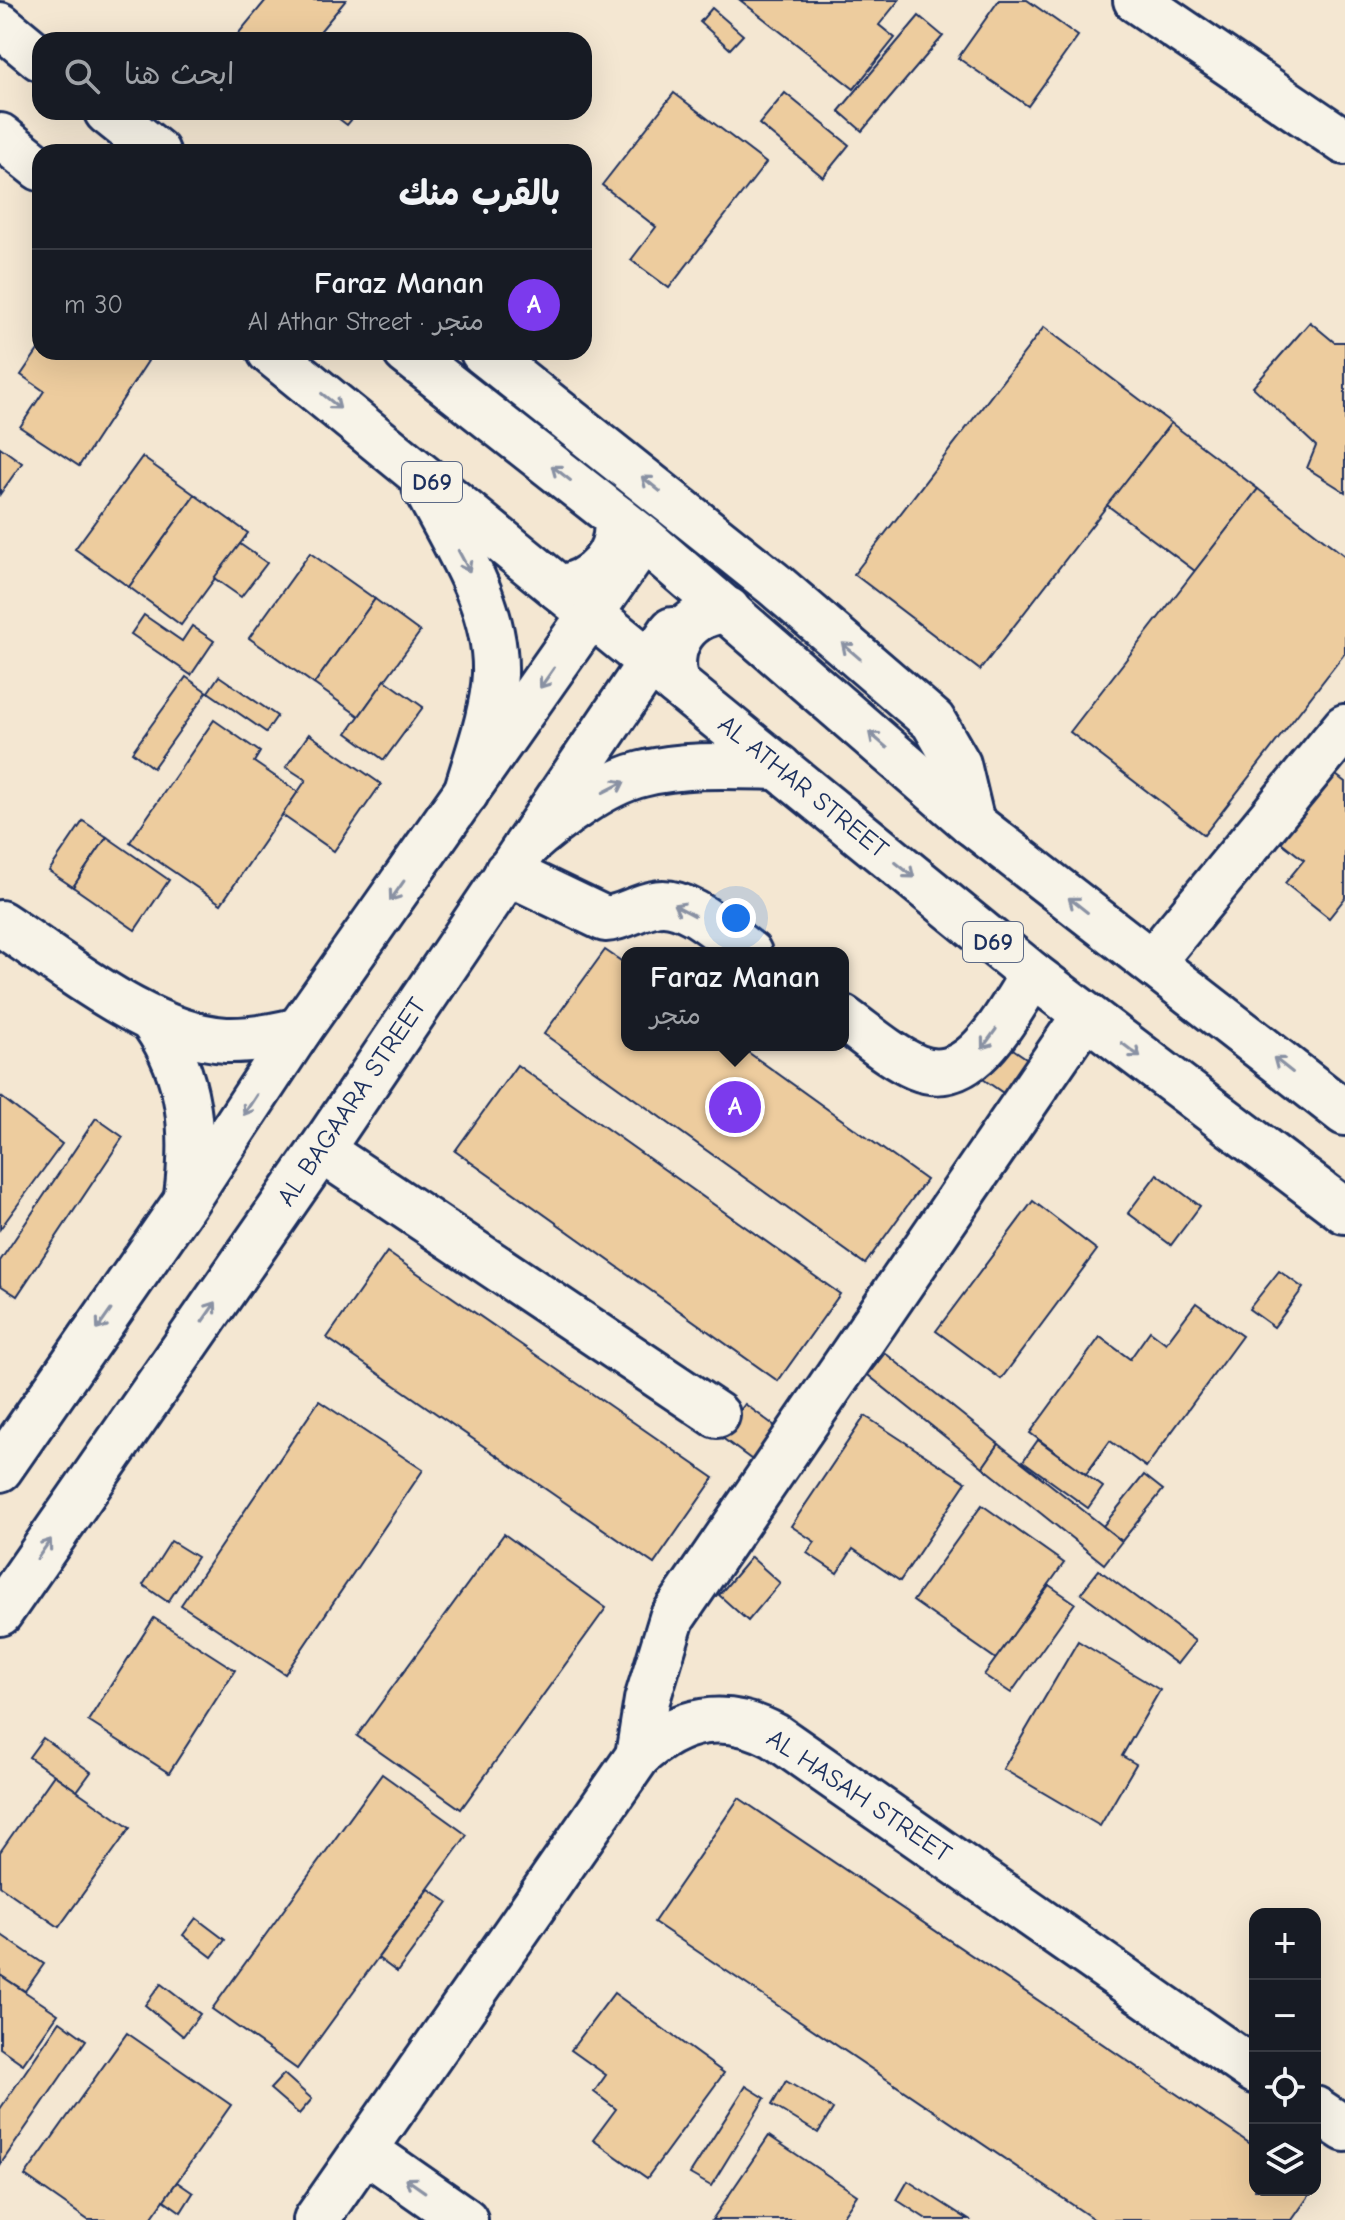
<!DOCTYPE html>
<html lang="ar">
<meta charset="utf-8">
<style>
body{margin:0;font-family:"Comic Neue","Playpen Sans Arabic",sans-serif;background:#20242c;color:#f1f3f6;direction:rtl}
.controls{position:absolute;right:24px;bottom:24px;display:grid;overflow:hidden;border-radius:16px;box-shadow:0 8px 32px #0002}
.controls button{width:72px;height:72px;display:grid;place-items:center;padding:0;border:0;border-bottom:2px solid #363941;background:#171b24;color:#f1f3f6;font:40px sans-serif}
.you{position:absolute;left:736px;top:918px;width:28px;height:28px;margin:-20px;border:6px solid #fff;border-radius:50%;background:#1a73e8;box-shadow:0 0 0 12px #1a73e833}
.badge{display:grid;place-items:center;width:52px;height:52px;border-radius:50%;background:#7c3aed;color:#fff;font-size:26px;font-weight:700}
.pin{position:absolute;translate:-50% -50%;border:4px solid #fff;box-shadow:0 2px 8px #0006}
.popup{position:absolute;left:621px;top:947px;width:228px;height:104px;box-sizing:border-box;display:grid;place-content:center;border-radius:16px;background:#171b24;filter:drop-shadow(0 2px 6px #0005);font-size:26px;white-space:nowrap;color:#9ea1a6}
.popup b{font-size:30px;color:#f1f3f6}
.popup::after{content:'';position:absolute;left:50%;top:100%;margin-left:-16px;border:16px solid transparent;border-top-color:#171b24}
.list{margin:0;padding:0;list-style:none}
h2{display:flex;justify-content:space-between;align-items:center;height:104px;margin:0;padding:0 32px;font-size:34px}
h2 small{font-size:26px;font-weight:400;color:#9ea1a6}
.list li{display:grid;grid-template-columns:52px 1fr auto;gap:24px;align-items:center;box-sizing:border-box;height:112px;padding:0 32px;border-top:2px solid #363941}
.list b{display:block;font-size:30px;white-space:nowrap}
.list p{margin:0;font-size:26px;white-space:nowrap;color:#9ea1a6}
.list em{font-size:26px;font-style:normal;color:#9ea1a6}
.icon{flex:none;width:44px;height:44px;fill:none;stroke:currentColor;stroke-width:2;stroke-linecap:round;stroke-linejoin:round}
.map{position:relative;flex:none;width:1345px;height:2220px;overflow:hidden;direction:ltr}
.search{position:absolute;background:#171b24;box-shadow:0 8px 32px #0002;left:32px;top:32px;width:560px;height:88px;display:flex;align-items:center;gap:20px;box-sizing:border-box;padding:0 28px;border-radius:24px;color:#9ea1a6;font-size:30px}
.panel{position:absolute;background:#171b24;box-shadow:0 8px 32px #0002;left:32px;top:144px;width:560px;height:216px;border-radius:24px;direction:rtl}
.map>svg:first-child{display:block}
.building{fill:#edcc9e;stroke:#1b2f5e;stroke-width:2}
.lines{fill:none;stroke-linecap:round;stroke-linejoin:round}
.minor-casing{stroke:#1b2f5e;stroke-width:50}
.major-casing{stroke:#1b2f5e;stroke-width:50}
.minor{stroke:#f7f3e8;stroke-width:44}
.major{stroke:#f7f3e8;stroke-width:44}
.oneway{stroke:#8991a3}
.labels{text-anchor:middle;dominant-baseline:central;stroke-width:8;stroke-linejoin:round;paint-order:stroke}
.shield{fill:#f7f3e8;stroke:#5d6a87;stroke-width:2}
.shield-label{font-size:24px;font-weight:bold;fill:#1b2f5e}
.street-label{font-size:26px;fill:#1b2f5e;stroke:#f7f3e8}
</style>
<div class="map">
<svg width="1345" height="2220" viewBox="0 0 1345 2220">
<rect width="100%" height="100%" fill="#f4e7d2"/>
<filter id="ink" filterUnits="userSpaceOnUse"><feTurbulence type="fractalNoise" baseFrequency=".0125" numOctaves="2"/><feDisplacementMap in="SourceGraphic" scale="16" xChannelSelector="R" yChannelSelector="G"/><feConvolveMatrix kernelMatrix="1 2 1 2 8 2 1 2 1" color-interpolation-filters="sRGB"/></filter>
<g filter="url(#ink)">
<!-- building -->
<g class="building">
<polygon points="266,0 346,0 313,40 233,40"/>
<polygon points="740,0 899,0 879,25 895,38 854,89"/>
<polygon points="999,0 1027,0 1078,36 1028,106 958,58"/>
<polygon points="712,8 743,35 730,49 700,22"/>
<polygon points="919,16 943,36 862,131 839,111"/>
<polygon points="674,93 766,163 669,288 631,260 656,227 602,185"/>
<polygon points="785,93 849,145 823,177 759,124"/>
<polygon points="330,112 358,112 347,125"/>
<polygon points="1310,322 1334,342 1345,342 1345,492 1307,468 1316,446 1253,387"/>
<polygon points="1044,327 1171,423 980,670 854,574"/>
<polygon points="40,347 40,352 134,352 148,361 79,466 20,427 44,391 21,375"/>
<polygon points="1171,423 1258,489 1195,571 1107,505"/>
<polygon points="0,447 22,463 0,494"/>
<polygon points="142,457 195,495 129,587 75,549"/>
<polygon points="1258,489 1345,556 1345,653 1204,835 1070,732"/>
<polygon points="195,495 248,533 181,625 129,587"/>
<polygon points="240,544 267,563 241,597 214,578"/>
<polygon points="310,553 375,599 314,684 249,638"/>
<polygon points="375,599 420,632 359,716 314,684"/>
<polygon points="144,615 182,641 192,626 214,641 191,675 131,634"/>
<polygon points="219,676 277,716 266,732 208,692"/>
<polygon points="186,677 207,692 153,768 132,752"/>
<polygon points="385,680 423,707 384,760 347,733"/>
<polygon points="214,720 260,752 254,762 298,792 221,904 130,842"/>
<polygon points="309,734 381,784 334,851 282,815 306,780 286,767"/>
<polygon points="1332,772 1345,782 1345,898 1329,918 1285,883 1304,860 1277,839"/>
<polygon points="83,821 107,837 73,887 49,871"/>
<polygon points="107,837 169,880 135,930 73,887"/>
<polygon points="605,950 627,965 627,1045 738,1045 926,1180 865,1264 544,1034"/>
<polygon points="1004,1043 1032,1062 1009,1097 980,1077"/>
<polygon points="517,1065 840,1294 778,1381 455,1151"/>
<polygon points="0,1096 62,1144 0,1229"/>
<polygon points="96,1118 123,1137 17,1296 0,1285 0,1261"/>
<polygon points="1157,1174 1200,1206 1171,1245 1128,1213"/>
<polygon points="1033,1201 1097,1250 1001,1379 936,1331"/>
<polygon points="387,1252 714,1478 654,1564 327,1338"/>
<polygon points="1279,1271 1303,1288 1274,1327 1249,1309"/>
<polygon points="1196,1303 1242,1336 1146,1467 1110,1441 1086,1474 1030,1433 1100,1337 1130,1359 1150,1331 1166,1343"/>
<polygon points="885,1353 999,1444 983,1467 868,1375"/>
<polygon points="319,1401 423,1470 285,1674 181,1605"/>
<polygon points="745,1404 779,1429 755,1462 721,1437"/>
<polygon points="865,1416 966,1482 900,1581 853,1549 837,1573 807,1553 815,1542 791,1526"/>
<polygon points="1038,1440 1103,1487 1088,1508 1023,1461"/>
<polygon points="999,1444 1122,1541 1104,1564 983,1467"/>
<polygon points="1144,1475 1163,1490 1122,1541 1103,1526"/>
<polygon points="982,1505 1064,1563 996,1659 913,1601"/>
<polygon points="504,1534 606,1608 461,1809 357,1736"/>
<polygon points="171,1541 197,1557 168,1602 143,1585"/>
<polygon points="751,1557 780,1583 748,1621 719,1595"/>
<polygon points="1099,1570 1195,1641 1177,1664 1081,1593"/>
<polygon points="1049,1585 1075,1603 1011,1693 984,1675"/>
<polygon points="154,1618 235,1670 169,1773 88,1721"/>
<polygon points="1078,1641 1160,1690 1122,1756 1136,1764 1100,1826 1003,1769"/>
<polygon points="43,1738 91,1772 77,1791 29,1757"/>
<polygon points="382,1774 467,1835 297,2069 212,2009"/>
<polygon points="54,1775 130,1828 59,1927 0,1886 0,1852"/>
<polygon points="739,1798 1255,2147 1255,2190 1313,2190 1292,2220 1095,2220 654,1922"/>
<polygon points="429,1889 448,1902 397,1972 378,1958"/>
<polygon points="196,1918 225,1940 212,1957 183,1935"/>
<polygon points="0,1934 44,1964 25,1991 0,1975"/>
<polygon points="0,1975 58,2014 23,2064 0,2048"/>
<polygon points="161,1984 200,2014 183,2036 145,2005"/>
<polygon points="614,1993 724,2073 647,2178 593,2140 616,2109 594,2092 606,2075 571,2050"/>
<polygon points="60,2021 86,2040 0,2165 0,2109"/>
<polygon points="127,2033 231,2105 150,2220 88,2220 25,2176"/>
<polygon points="284,2074 312,2099 299,2114 270,2089"/>
<polygon points="786,2081 833,2109 818,2133 772,2105"/>
<polygon points="746,2086 765,2098 711,2186 690,2174"/>
<polygon points="769,2136 857,2195 840,2220 712,2220"/>
<polygon points="908,2181 969,2220 928,2220 897,2200"/>
<polygon points="177,2182 193,2193 181,2212 164,2200"/>
</g>
<g class="lines">
<defs>
<g id="minor">
<polyline points="1136,0 1345,142"/>
<polyline points="483,352 775,585 933,721 958,764 972,823"/>
<path d="M507,872L605,919C623,918 637,907 654,904C686,896 725,936 749,953"/>
<path d="M0,923C65,965 147,1035 226,1040C251,1041 275,1036 299,1030"/>
<polyline points="1152,962 1345,727"/>
<path d="M843,1018C866,1034 890,1056 916,1067C973,1091 1007,1012 1033,975"/>
<path d="M154,1023C191,1076 195,1133 187,1196"/>
<polyline points="321,1150 717,1415"/>
<polyline points="0,1469 186,1201 299,1030 642,541"/>
<polyline points="0,1613 321,1150 672,630"/>
<polyline points="638,1756 647,1700 672,1618 1085,1015"/>
<polyline points="1315,2109 1345,2129"/>
<polyline points="365,2150 465,2220"/>
<path d="M316,2220L638,1756C679,1718 725,1709 775,1736L1255,2071"/>
</g>
<g id="major">
<polyline points="0,25 40,58"/>
<polyline points="107,112 157,152"/>
<polyline points="0,136 40,168"/>
<polyline points="270,352 1033,975 1345,1211"/>
<polyline points="406,352 644,539 972,823 1345,1113"/>
<path d="M425,487C455,545 497,605 495,674C493,714 477,755 466,793"/>
<path d="M559,588C595,582 621,554 616,517"/>
<path d="M676,683C665,644 687,613 728,610"/>
<path d="M526,846C555,820 604,783 642,774C685,763 734,766 779,767"/>
</g>
</defs>
<!-- minor casing -->
<use href="#minor" class="minor-casing"/>
<!-- major casing -->
<use href="#major" class="major-casing"/>
<!-- minor -->
<use href="#minor" class="minor"/>
<!-- major -->
<use href="#major" class="major"/>
</g>
<!-- one-way arrows -->
<defs><path id="oneway-shaft" d="M-6 0H5M1.5-3L5.5 0L1.5 3" fill="none" stroke-width="1.6" stroke-linecap="round" stroke-linejoin="round" transform="scale(2)"/></defs>
<g class="oneway">
<use href="#oneway-shaft" transform="translate(331 401) rotate(39)"/>
<use href="#oneway-shaft" transform="translate(561 473) rotate(-142)"/>
<use href="#oneway-shaft" transform="translate(651 484) rotate(-141)"/>
<use href="#oneway-shaft" transform="translate(464 561) rotate(62)"/>
<use href="#oneway-shaft" transform="translate(851 651) rotate(-139)"/>
<use href="#oneway-shaft" transform="translate(547 678) rotate(125)"/>
<use href="#oneway-shaft" transform="translate(878 740) rotate(-139)"/>
<use href="#oneway-shaft" transform="translate(614 787) rotate(-27)"/>
<use href="#oneway-shaft" transform="translate(905 870) rotate(39)"/>
<use href="#oneway-shaft" transform="translate(397 891) rotate(125)"/>
<use href="#oneway-shaft" transform="translate(1078 905) rotate(-142)"/>
<use href="#oneway-shaft" transform="translate(684 910) rotate(-152)"/>
<use href="#oneway-shaft" transform="translate(989 1039) rotate(126)"/>
<use href="#oneway-shaft" transform="translate(1131 1050) rotate(37)"/>
<use href="#oneway-shaft" transform="translate(1283 1065) rotate(-142)"/>
<use href="#oneway-shaft" transform="translate(250 1105) rotate(123)"/>
<use href="#oneway-shaft" transform="translate(209 1312) rotate(-55)"/>
<use href="#oneway-shaft" transform="translate(104 1320) rotate(125)"/>
<use href="#oneway-shaft" transform="translate(44 1549) rotate(-55)"/>
<use href="#oneway-shaft" transform="translate(415 2185) rotate(-145)"/>
</g>
</g>
<g class="labels">
<!-- shield labels -->
<g class="shield">
<rect x="402" y="462" width="60" height="40" rx="6"/>
<rect x="963" y="922" width="60" height="40" rx="6"/>
</g>
<g class="shield-label">
<text x="432" y="482">D69</text>
<text x="993" y="942">D69</text>
</g>
<!-- street labels -->
<g class="street-label">
<text transform="translate(803 787) rotate(39)">AL ATHAR STREET</text>
<text transform="translate(352 1102) rotate(-56)">AL BAGAARA STREET</text>
<text transform="translate(859 1796) rotate(34)">AL HASAH STREET</text>
</g>
</g>
</svg>
<div class="controls">
<button>+</button>
<button>−</button>
<button><svg class="icon" aria-label="locate" viewBox="0 0 24 24"><circle cx="12" cy="12" r="6"/><path d="M12 2v4M12 18v4M2 12h4M18 12h4"/></svg></button>
<button><svg class="icon" aria-label="layers" viewBox="0 0 24 24"><path d="M12 4l9 5-9 5-9-5zM3 14l9 5 9-5"/></svg></button>
</div>
<div class="you"></div>
<div class="pin badge" style="left:735px;top:1107px">A</div>
<div class="popup"><b>Faraz Manan</b>متجر</div>
<div class="search"><svg class="icon" aria-label="search" viewBox="0 0 24 24"><circle cx="10" cy="10" r="6"/><path d="M15 15l6 6"/></svg>ابحث هنا</div>
<section class="panel">
<h2>بالقرب منك<small></small></h2>
<ul class="list">
<li><span class="badge">A</span><div><b>Faraz Manan</b><p>متجر · Al Athar Street</p></div><em>30 m</em></li>
</ul>
</section>
</div>
